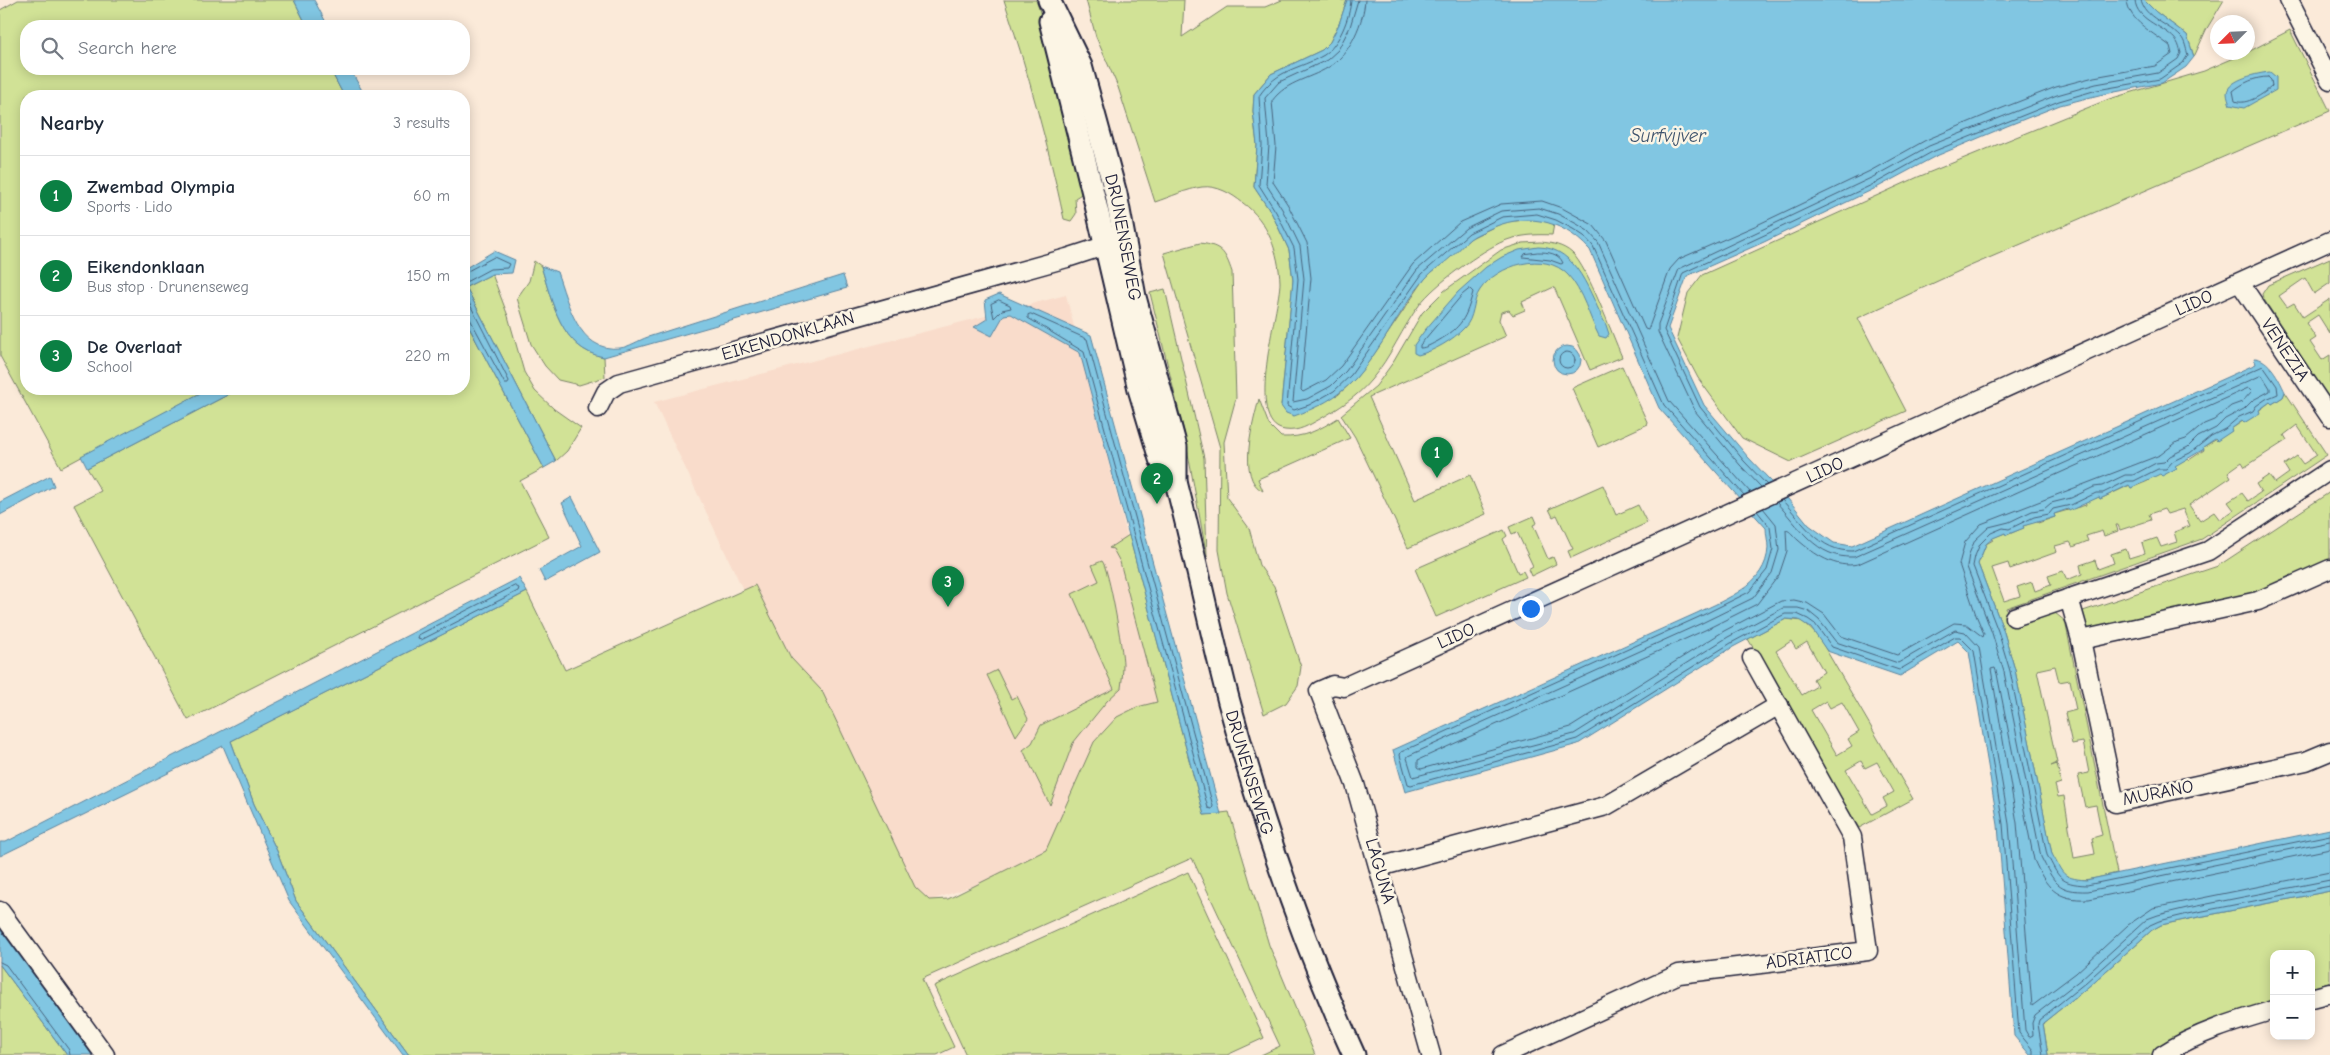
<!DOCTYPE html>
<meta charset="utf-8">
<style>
body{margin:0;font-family:"Comic Neue",sans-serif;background:#f6f6f7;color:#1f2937}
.controls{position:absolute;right:15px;bottom:15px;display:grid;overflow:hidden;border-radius:10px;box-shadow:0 2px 12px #0003}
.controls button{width:45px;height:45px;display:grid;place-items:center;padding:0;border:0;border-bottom:1px solid #e0e1e3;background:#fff;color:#1f2937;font:25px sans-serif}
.compass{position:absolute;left:2210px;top:15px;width:45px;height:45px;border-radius:50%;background:#fff;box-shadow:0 2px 12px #0003;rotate:246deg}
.you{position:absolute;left:1530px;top:608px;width:18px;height:18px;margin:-12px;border:4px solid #fff;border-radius:50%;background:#1a73e8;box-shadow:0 0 0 8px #1a73e833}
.badge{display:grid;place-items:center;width:32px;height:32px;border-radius:50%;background:#0b8043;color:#fff;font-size:16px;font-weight:700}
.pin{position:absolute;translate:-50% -41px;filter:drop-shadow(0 1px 2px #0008)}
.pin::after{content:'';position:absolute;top:26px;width:18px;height:15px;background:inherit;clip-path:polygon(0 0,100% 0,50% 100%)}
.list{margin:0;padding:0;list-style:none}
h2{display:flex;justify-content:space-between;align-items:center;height:65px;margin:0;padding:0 20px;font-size:21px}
h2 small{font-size:16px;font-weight:400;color:#747a83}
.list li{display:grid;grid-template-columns:32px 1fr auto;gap:15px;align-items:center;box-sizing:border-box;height:80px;padding:0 20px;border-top:1px solid #e0e1e3}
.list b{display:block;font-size:19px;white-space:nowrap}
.list p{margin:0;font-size:16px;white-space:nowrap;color:#747a83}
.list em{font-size:16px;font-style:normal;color:#747a83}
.icon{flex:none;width:28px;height:28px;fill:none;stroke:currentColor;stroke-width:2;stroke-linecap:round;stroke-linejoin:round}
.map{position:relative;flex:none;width:2330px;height:1055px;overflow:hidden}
.search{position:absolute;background:#fff;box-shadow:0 2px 12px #0003;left:20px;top:20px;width:450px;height:55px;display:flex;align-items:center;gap:12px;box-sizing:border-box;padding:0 18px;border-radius:20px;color:#747a83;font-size:19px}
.panel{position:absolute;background:#fff;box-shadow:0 2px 12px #0003;left:20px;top:90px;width:450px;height:305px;border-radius:20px}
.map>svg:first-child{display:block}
.built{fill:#f9dccb}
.green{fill:#d1e296;stroke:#7a8268;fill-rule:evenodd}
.water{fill:#81c6e2;stroke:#5b849f}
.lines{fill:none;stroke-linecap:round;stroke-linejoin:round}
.shore{stroke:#48647e;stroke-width:1}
.minor-casing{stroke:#22223b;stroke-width:21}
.tertiary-casing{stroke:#22223b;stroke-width:25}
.minor{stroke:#fcf5e5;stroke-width:18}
.tertiary{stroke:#fcf5e5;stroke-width:21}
.labels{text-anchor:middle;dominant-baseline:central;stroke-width:5;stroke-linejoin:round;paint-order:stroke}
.street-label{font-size:18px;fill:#22223b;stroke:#fcf5e5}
.water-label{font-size:19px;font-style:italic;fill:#3e536d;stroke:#fcf5e5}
</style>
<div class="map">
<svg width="2330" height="1055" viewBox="0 0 2330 1055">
<rect width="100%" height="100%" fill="#fbead9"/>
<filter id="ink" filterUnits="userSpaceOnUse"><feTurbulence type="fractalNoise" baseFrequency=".02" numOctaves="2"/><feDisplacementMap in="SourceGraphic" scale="10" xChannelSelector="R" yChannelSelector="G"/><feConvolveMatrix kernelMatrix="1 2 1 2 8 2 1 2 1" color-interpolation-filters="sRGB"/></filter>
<g filter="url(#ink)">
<!-- built -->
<polygon class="built" points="1066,295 1197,811 896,912 654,402"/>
<!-- green -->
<g class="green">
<polygon points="18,0 294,0 307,26 26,26 26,69 330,69 344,96 26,96 26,389 208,389 61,468 0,356 0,10"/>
<path d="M1004,0H1036L1040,12L1086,191L1075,198L1076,214L1071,221L1064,219C1048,145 1028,72 1004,0Z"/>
<path d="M1086,0H1184L1182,37L1227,7H1265L1282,0H1347L1339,24L1330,42L1322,50L1271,74L1254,94L1253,111L1257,145L1254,187L1272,214L1289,250L1293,280L1281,406L1338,395L1355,379L1372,357L1426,277L1471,238L1504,222L1537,219L1554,224L1552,235C1536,234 1520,235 1504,241C1482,250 1434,285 1420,304C1402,328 1391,357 1371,380C1357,397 1339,408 1320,419C1309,425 1299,432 1285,430C1243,425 1280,309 1280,282C1279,253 1268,221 1243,203C1232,194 1217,185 1202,187C1187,189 1170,197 1155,202L1118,87L1096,37Z"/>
<polygon points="2144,0 2224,0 2206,30 2194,57 2187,35 2156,12"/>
<polygon points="2290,30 2330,111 1968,267 1858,318 1906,411 1791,462 1742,438 1698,378 1677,338 1688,293 1702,275 1918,177 2109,99 2204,71 2248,52"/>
<path d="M1540,242C1552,243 1563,245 1572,253C1588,268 1612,334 1622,357L1590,370L1554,287L1522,302L1525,310L1513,315L1509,310L1501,312L1499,320L1506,336L1369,397L1415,500L1470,475L1486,514L1408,548L1355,437L1341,415L1376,386L1394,361L1422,313L1444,291L1501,250L1523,243Z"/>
<path d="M1200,243C1222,246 1225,252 1232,272L1236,398L1224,442L1227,498L1249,528L1259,565L1274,586L1301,667L1298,686L1286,703L1264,714L1227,593L1219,550L1220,448L1164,253Z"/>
<polygon points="2330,258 2330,283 2314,294 2305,278 2279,296 2287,307 2294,303 2303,317 2330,299 2330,334 2318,315 2306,323 2316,338 2310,342 2322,360 2330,355 2330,401 2263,298 2262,294 2268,285"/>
<path d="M534,261L541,266C552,301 561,350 604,357L605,377L579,385L558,380L545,366L531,344L517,298L529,281Z"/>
<polygon points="492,274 508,316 524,372 535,391 554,409 581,428 567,451 556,461 466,287"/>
<polygon points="1165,289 1204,458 1207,557 1184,432 1150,293"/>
<polygon points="464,318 544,468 520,481 549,537 188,720 74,505 101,491 87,468 239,389 464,389"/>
<polygon points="1622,366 1648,424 1598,447 1572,388"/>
<path d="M2285,392L2327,455L2202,539L2006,608L2012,627L2055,613L2065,621L2117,873C2099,877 2071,888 2058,869C2055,864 2054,858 2052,855L2015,670L2003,629L1978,564L1986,544L1993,540L1992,538L2005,533L2007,535L2023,528V526L2037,521L2038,523L2055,517L2054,514L2086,505L2085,502L2099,497L2100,499L2130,485L2131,488L2148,481L2147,479L2187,458L2189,460L2204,450L2203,447L2231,431V429L2243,421L2244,422L2270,402L2272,404L2283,397ZM2297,425L2317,455L2303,464L2297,456L2284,465L2289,473L2275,483L2269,475L2256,484L2261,492L2248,501L2242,493L2228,502L2234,510L2220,520L2214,512L2200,521L2189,505L2231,477L2228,472L2242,462L2245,467L2287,440L2284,435ZM2164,509L2167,514L2183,509L2190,526L2174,532L2177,542L2161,547L2157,538L2142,543L2145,553L2129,558L2126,549L2111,554L2114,563L2098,569L2095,560L2080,565L2082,574L2067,580L2063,571L2048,576L2051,585L2035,591L2032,582L2017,587L2020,596L2004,601L1992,568L2008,563L2010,569L2057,552L2055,546L2070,542L2073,547L2088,541L2086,536L2102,531L2104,536L2118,531L2116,525H2118L2120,530L2151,520L2149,514ZM2055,666L2059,682L2070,680L2076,710L2065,713L2072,744L2083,742L2089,773L2078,775L2085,807L2096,805L2102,835L2092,838L2095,854L2074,858L2064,796L2058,797L2055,785L2061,783L2057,764L2051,766L2057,763L2037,670Z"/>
<path d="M1259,399L1269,425L1281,437C1304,438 1319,430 1338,418L1350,438L1258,479L1263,491C1236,479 1254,419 1259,399Z"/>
<polygon points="1603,485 1616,515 1638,505 1647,523 1571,558 1568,551 1573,549 1557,515 1553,517 1549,509"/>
<polygon points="2330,492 2330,562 2256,595 2086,634 2080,612 2218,566"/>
<polygon points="1534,516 1537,523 1533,525 1548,559 1553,557 1556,564 1531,576 1528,569 1533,566 1517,532 1512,534 1509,527"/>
<polygon points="1504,530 1507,536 1503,539 1518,573 1523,571 1526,577 1436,617 1415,569"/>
<polygon points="1129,535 1204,815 1229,812 1269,945 1315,1055 1261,1055 1280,1046 1192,858 922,979 954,1047 937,1055 409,1055 296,901 277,851 254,804 231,741 527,592 565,670 755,585 791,658 822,691 915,887 929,900 948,899 1046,850 1094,742 1117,717 1137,707 1157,702 1120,562 1113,549 1109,548"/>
<path d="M1102,561C1109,568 1123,651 1123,664C1123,672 1122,680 1121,688L1107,701L1073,743L1050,805L1023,750L1032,743L1041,725L1114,689L1072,594L1099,581L1092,565Z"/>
<path d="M1786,619L1802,621L1818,636L1913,799L1859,828L1748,639ZM1791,641L1796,649L1807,642L1824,672L1813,679L1817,686L1802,695L1776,651ZM1826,701L1830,708L1842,702L1859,732L1848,739L1852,746L1837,755L1811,710ZM1861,761L1865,768L1877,762L1894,792L1883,798L1887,806L1872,814L1846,770Z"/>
<polygon points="997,670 1011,699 1017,696 1028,719 1016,736 987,675"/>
<polygon points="1188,872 1264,1038 1227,1055 966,1055 934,986"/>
<polygon points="2330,891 2330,983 2311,988 2311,954 2274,954 2274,1000 2204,1023 2151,1055 2048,1055 2043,1023 2088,987 2152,930 2161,925 2189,919"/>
<polygon points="0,965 67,1055 0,1055"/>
</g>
<!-- water -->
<g class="water">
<polygon points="294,0 314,0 328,26 307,26"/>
<path d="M1347,0H2144L2156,12L2187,35L2194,57L2186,67L2162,83L2099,95L2060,105L2007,126L1934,157L1878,187L1764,242L1687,276L1668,328L1704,405L1748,457L1788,499L1809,525L1834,543L1852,546L2256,364L2254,358C2269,358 2279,379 2285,392L2283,397L2272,404L2270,402L2259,410L2260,413L2244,423L2242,421L2231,429L2232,431L2217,441L2215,439L2203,447L2204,449L2175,466L2177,468L2162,476L2160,474L2131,488L2129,485L2100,499L2099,497L2069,511L2068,509L2054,514L2055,517L2023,526L2024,528L2006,535L2005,533L1993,538L1986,544L1978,564L2003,629L2015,670L2052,854C2063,873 2061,878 2086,880L2330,829V891L2189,919L2161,925L2152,930L2088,987L2043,1023L2048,1055H2030L2014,1036L1998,825L1969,652L1958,641L1900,676L1827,651L1811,628L1799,620L1786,619L1733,647L1578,744L1405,792L1393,750L1697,613C1726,599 1766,585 1768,548C1768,542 1766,534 1766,528L1659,408L1590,250C1561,218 1524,212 1487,230C1481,233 1475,235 1470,239C1463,244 1458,252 1451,257C1443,265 1432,270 1425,279C1399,310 1382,349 1355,379C1338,397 1317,408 1294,416L1286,413L1281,406L1293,280L1289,250L1272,214L1254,187L1257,145L1253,111L1254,94L1271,74L1322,50L1330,42L1339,24Z"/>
<polygon points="330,69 350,69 365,96 344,96"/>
<path d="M2270,72L2276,77V90L2244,108L2230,105C2229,102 2227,97 2227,93C2228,79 2259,73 2270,72Z"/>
<path d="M1538,247C1578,247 1590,295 1606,325L1609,334L1606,338L1599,336C1589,317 1583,291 1568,275C1545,250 1497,265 1480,290C1472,301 1475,318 1464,328C1453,340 1434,351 1418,355L1414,353V345L1425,330L1458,292L1486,267L1502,257L1519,250Z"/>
<polygon points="494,251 515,260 512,273 492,274 466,287 556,461 544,468 464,318 464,269"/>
<path d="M541,266L557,272C568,302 578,353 620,348C629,347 639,340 648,337L843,275L847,288L604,357C561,350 552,301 541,266Z"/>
<polygon points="999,294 1091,335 1221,814 1204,815 1080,353 1011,314 1004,315 992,336 974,327 987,319 985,300"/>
<circle cx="1567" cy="360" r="14"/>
<polygon points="208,389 239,389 87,468 81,456"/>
<polygon points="50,476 54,486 0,515 0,502"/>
<polygon points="572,497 600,552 545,582 539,570 582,546 562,503"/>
<polygon points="519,578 527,592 231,741 254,804 277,851 296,901 409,1055 403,1055 289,901 223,746 0,856 0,842 6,842"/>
<polygon points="0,920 99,1055 67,1055 0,965"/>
</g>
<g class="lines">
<!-- shore -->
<g class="shore">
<path d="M1351,0C1350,17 1339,45 1324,55C1298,70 1278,68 1259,96L1262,145L1259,185L1276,212L1294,248L1298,279L1287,406L1294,410L1309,405L1334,391L1351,375L1422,274L1469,233L1502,217L1537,214L1556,220L1573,229L1584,236L1593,246L1664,405L1744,495"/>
<polyline points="1358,0 1350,27 1338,50 1327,60 1279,82 1265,98 1269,145 1266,184 1282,209 1300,246 1304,279 1293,402 1307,399 1331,386 1346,371 1417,270 1466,228 1501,211 1539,208 1558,214 1577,224 1588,231 1598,242 1669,401 1750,492"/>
<path d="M1365,0C1364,21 1350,53 1332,65C1312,79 1287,80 1272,101L1276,146L1273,182L1288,205L1307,243L1311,278L1301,390L1303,392L1326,380L1341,366L1413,264L1460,222L1501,204L1542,201L1562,208L1593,225L1606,241L1645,329L1648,330L1670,269L1679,259L1757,225L1870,171L1926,140L2000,109L2056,87L2094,77L2155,66L2172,54L2170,46C2155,34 2128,21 2127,0"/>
<path d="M2268,77L2271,80L2272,86C2264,94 2246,106 2235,101L2233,91C2243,83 2255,77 2268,77Z"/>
<path d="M1538,252C1548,252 1559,253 1563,263L1561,264L1550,260L1523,257L1525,254Z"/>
<polyline points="464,273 494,257 509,264 507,268 490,269 464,283"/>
<path d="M1470,289L1473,292C1466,318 1462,327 1438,341C1432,344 1426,348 1420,348V345L1462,295Z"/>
<polyline points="464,293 509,381 508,384 505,384 470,319 464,317"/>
<polygon points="999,300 1010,305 1011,308 1002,310 994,318 991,304"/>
<polygon points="1031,314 1087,339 1213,806 1212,809 1208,808 1084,352 1028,318 1028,315"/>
<circle cx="1567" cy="360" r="8"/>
<path d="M2249,388L2252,391L2242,402L2231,406L2214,420L2204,424L2186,439L2177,442L2160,455L1981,524L1965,542L1959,564L1976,615L1984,634L1983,637L1966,624L1954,623L1897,655L1841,636L1824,614L1807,603L1794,600L1781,601L1724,631L1571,727L1421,769L1418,767V760L1705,630L1757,604L1779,575L1787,551L1786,530C1791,531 1793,536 1798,540C1814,554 1835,569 1858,564Z"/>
<path d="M1767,485L1744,461L1700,407L1664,330L1683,273L1876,183L1932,152L2059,101L2097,90L2160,79L2183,63L2188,55C2186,49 2185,41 2181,37C2170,25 2143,17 2141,0"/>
<path d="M1761,487L1740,465L1695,411L1658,332V324L1679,269L1873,177L1929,146L2057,95L2096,84L2158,73L2178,59L2181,53C2180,50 2179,45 2177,42C2167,26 2136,22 2135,0"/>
<path d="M1782,500C1803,522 1819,552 1853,551L2263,366L2277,386L2278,394L2266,399L2256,406L2253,411L2239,417L2225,429L2211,436L2190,453L2173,461L2166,469H2158L2134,481H2127L2103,493H2096L2071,505L2053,509L2049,514L2034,517L2009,529L2003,528L1991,533L1980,544L1975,556L1973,566L1998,631L2010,671L2047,855C2059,877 2059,884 2087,885L2330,835"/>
<path d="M1776,502C1799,526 1816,559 1854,557L2262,375L2270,388V391L2253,400L2244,409L2225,419L2216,428L2198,437L2188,447L2170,456L2164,462L2156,463L2133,475H2125L2102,486L2094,487L2071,498L2051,503L2044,509L2032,511L2009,522L1989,527L1975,540L1969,554L1967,567L1992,633L2004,672L2041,857C2054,882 2057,892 2088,891L2330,841"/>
<polyline points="1763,508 1776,524 1779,550 1772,573 1753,598 1702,623 1408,756 1407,758 1413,777 1574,734 1728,637 1783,608 1798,608 1808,611 1819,620 1836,642 1898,663 1955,630 1965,632 1979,647 2009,824 2025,1030 2029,1037 2033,1035 2032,1023 2035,1015 2081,979 2147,919 2158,915 2187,908 2330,880"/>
<polyline points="1757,511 1770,527 1773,549 1767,570 1749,592 1699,617 1401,752 1400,755 1408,784 1411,785 1577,739 1731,643 1785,614 1797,614 1808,619 1815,624 1832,647 1899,670 1955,637 1960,637 1974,651 2003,824 2019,1033 2033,1050 2033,1055"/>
<polygon points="515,586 519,588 518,591 421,640 418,639 419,635"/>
<path d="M2330,849L2089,899C2056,901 2046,887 2034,860L1997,674L1995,668L1991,669L2017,823L2032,1006L2076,973L2128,925L2153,908L2330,872"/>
<polyline points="0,929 92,1055"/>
<polyline points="0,962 6,965 69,1050 70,1055"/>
<polyline points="2043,1055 2038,1024 2039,1020 2085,983 2150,925 2159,921 2188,914 2330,886"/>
</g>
<defs>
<g id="minor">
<polyline points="2289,0 2330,80"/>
<polyline points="2240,283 2330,417"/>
<polyline points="598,408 606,392 619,383 1067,258 1104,246 1117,239"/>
<polyline points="2069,598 2081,640 2115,803 2306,761 2330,751"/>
<polyline points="2014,617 2208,551 2330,470"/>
<polyline points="2081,640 2258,601 2330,569"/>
<polyline points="1379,867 1606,806 1779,705"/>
<polyline points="0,911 105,1055"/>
<polyline points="2311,998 2330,993"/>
<polyline points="1431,1055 1355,784 1319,691 1333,685 1344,687 2330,241"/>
<polyline points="1503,1055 1679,974 1868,951 1852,837 1752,658"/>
<path d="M2162,1055C2196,1033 2236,1021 2274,1010"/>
</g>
<g id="tertiary">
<path id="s1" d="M1049,0L1081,66L1116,194L1135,297L1176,447V482C1195,555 1210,629 1229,702C1262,823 1302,941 1354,1055"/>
<polyline points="1050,21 1095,201 1139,389 1160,459 1176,482"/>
</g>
</defs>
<!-- minor casing -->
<use href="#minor" class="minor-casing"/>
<!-- tertiary casing -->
<use href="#tertiary" class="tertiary-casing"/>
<!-- minor -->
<use href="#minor" class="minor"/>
<!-- tertiary -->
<use href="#tertiary" class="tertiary"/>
</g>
</g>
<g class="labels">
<!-- street labels -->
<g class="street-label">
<text stroke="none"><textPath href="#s1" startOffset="250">DRUNENSEWEG</textPath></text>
<text transform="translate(2194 303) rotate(-24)">LIDO</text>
<text transform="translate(788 336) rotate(-16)">EIKENDONKLAAN</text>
<text transform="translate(2285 350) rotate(56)">VENEZIA</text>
<text transform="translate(1825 470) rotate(-25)">LIDO</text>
<text transform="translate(1456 636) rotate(-24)">LIDO</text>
<text stroke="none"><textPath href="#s1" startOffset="801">DRUNENSEWEG</textPath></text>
<text transform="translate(2158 793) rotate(-11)">MURANO</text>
<text transform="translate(1380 871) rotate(74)">LAGUNA</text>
<text transform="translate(1809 958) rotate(-7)">ADRIATICO</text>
</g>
<!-- water labels -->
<g class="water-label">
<text x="1668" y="136">Surfvijver</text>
</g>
</g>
</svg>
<div class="controls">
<button>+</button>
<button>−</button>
</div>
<svg class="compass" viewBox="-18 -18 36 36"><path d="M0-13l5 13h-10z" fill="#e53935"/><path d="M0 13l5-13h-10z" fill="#747a83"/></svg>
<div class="you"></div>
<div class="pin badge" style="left:1437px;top:478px">1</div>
<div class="pin badge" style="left:1157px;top:504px">2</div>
<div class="pin badge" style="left:948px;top:607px">3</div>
<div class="search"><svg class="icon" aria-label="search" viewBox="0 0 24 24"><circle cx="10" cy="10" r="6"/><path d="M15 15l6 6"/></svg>Search here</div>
<section class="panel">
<h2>Nearby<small>3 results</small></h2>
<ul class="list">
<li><span class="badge">1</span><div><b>Zwembad Olympia</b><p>Sports · Lido</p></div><em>60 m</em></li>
<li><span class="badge">2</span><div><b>Eikendonklaan</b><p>Bus stop · Drunenseweg</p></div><em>150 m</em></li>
<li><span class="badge">3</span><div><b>De Overlaat</b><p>School</p></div><em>220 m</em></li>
</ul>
</section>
</div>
